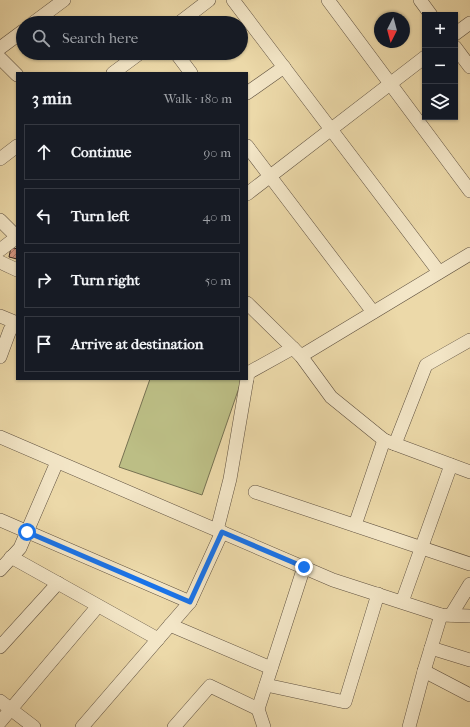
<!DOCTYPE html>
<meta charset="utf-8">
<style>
body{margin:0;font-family:"IM FELL French Canon",serif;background:#242831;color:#f1f3f6}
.controls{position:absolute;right:12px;top:12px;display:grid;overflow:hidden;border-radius:0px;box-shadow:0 1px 3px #0004}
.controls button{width:36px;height:36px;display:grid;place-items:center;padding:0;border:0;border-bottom:1px solid #363941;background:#171b24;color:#f1f3f6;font:20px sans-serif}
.compass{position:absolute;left:374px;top:12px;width:36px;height:36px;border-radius:50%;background:#171b24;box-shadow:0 1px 3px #0004;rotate:186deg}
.stop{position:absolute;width:12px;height:12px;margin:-9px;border:3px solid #1a73e8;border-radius:50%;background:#fff}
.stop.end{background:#1a73e8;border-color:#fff;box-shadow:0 1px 4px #0008}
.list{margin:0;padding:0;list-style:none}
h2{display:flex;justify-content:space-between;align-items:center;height:52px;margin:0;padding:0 16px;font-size:17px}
h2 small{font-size:13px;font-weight:400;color:#9ea1a6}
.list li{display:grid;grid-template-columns:26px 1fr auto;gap:12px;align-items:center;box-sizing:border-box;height:56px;margin:0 8px 8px;padding:0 8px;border:1px solid #363941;border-radius:0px}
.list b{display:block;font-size:15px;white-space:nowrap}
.list em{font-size:13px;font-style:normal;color:#9ea1a6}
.icon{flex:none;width:22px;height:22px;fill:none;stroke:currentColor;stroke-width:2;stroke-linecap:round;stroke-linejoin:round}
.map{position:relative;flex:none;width:470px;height:727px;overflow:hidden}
.search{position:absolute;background:#171b24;box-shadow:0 1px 3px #0004;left:16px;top:16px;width:232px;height:44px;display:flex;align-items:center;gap:10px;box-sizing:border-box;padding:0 14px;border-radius:22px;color:#9ea1a6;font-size:15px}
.panel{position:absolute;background:#171b24;box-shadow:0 1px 3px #0004;left:16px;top:72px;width:232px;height:308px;border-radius:0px}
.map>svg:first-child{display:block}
.green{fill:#bcbe85;stroke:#777252}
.building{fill:url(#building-hatch);stroke:#32251e}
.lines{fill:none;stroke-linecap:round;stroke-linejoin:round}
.street-casing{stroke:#605241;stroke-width:14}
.street{stroke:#f3e6c7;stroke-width:13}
.route{stroke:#1a73e8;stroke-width:5}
</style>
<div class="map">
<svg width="470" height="727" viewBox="0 0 470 727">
<defs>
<pattern id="building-hatch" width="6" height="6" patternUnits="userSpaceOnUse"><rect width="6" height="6" fill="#d49580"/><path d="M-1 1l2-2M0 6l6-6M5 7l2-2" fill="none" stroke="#ad7968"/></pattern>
</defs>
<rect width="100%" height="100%" fill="#ecd9a9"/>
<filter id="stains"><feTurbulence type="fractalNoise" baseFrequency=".005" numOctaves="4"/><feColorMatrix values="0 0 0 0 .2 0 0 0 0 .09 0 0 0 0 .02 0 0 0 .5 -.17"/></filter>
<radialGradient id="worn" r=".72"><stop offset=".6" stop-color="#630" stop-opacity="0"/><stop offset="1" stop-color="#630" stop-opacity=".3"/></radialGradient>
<!-- green -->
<polygon class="green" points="150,379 242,379 202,495 119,467"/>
<!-- building -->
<polygon class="building" points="11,247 17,249 17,259 9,257"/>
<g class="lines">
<defs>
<g id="street">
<polyline points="233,0 439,272"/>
<polyline points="328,0 470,191"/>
<polyline points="420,0 431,15"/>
<polyline points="33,23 64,0"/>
<polyline points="179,23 209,0"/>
<polyline points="455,34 470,23"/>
<polyline points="455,47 470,67"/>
<polyline points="0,48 23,31"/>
<polyline points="176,53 191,73"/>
<polyline points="0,58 17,75"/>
<polyline points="113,73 140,53"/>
<polyline points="247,93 284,67"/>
<polyline points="247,146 373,312"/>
<polyline points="0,159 17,146"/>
<polyline points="247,194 425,57"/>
<polyline points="0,220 17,237"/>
<polyline points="0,250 17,237"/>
<polyline points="0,262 17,270"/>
<polyline points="247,303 301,356 331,397 384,440 470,472"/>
<polyline points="0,316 17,323"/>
<polyline points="301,356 470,254"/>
<polyline points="0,357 10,330 17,324"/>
<polyline points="247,379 248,373 293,348"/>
<polyline points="0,437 333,580 441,615 470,616"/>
<polyline points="395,444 426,365 470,340"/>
<polyline points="255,492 470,564"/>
<polyline points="0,520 190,602"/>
<polyline points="355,525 384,440"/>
<polyline points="217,530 230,479 247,379"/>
<polyline points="11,557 158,639"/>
<polyline points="0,570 20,548 57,462"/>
<polyline points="402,602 451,465"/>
<polyline points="451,615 470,584"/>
<polyline points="170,625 271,668"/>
<polyline points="0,647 58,583"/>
<polyline points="431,648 470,660"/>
<polyline points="424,671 470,695"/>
<polyline points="266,685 345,702 378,594"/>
<polyline points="0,701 34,727"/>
<polyline points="0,722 98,606"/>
<polyline points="82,727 190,602 222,532"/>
<polyline points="174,727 210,686 258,709"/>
<polyline points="264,727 258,709 304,567"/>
<polyline points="409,727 424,671 441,615"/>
</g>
</defs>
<!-- street casing -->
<use href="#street" class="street-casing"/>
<!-- street -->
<use href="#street" class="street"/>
</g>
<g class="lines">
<!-- route -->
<polyline class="route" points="27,532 190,602 222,532 304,567"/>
</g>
<rect width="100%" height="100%" filter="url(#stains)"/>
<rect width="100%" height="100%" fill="url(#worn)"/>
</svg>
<div class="controls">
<button>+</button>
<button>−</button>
<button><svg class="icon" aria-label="layers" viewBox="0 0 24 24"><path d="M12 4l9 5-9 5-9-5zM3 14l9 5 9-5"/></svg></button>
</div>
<svg class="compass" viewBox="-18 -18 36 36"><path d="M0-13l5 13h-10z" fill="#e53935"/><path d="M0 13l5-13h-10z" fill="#9ea1a6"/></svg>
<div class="stop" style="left:27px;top:532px"></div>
<div class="stop end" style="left:304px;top:567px"></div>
<div class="search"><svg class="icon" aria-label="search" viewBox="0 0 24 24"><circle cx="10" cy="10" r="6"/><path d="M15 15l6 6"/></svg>Search here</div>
<section class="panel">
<h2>3 min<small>Walk · 180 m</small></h2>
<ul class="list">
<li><svg class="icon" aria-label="ahead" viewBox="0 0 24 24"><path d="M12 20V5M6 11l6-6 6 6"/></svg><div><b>Continue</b></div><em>90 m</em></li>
<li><svg class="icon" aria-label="left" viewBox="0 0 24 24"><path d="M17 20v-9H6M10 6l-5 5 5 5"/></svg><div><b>Turn left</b></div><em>40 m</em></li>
<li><svg class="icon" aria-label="right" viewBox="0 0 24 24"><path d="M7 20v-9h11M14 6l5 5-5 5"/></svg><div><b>Turn right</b></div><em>50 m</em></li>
<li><svg class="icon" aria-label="arrive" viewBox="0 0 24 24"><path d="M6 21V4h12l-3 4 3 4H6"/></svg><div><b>Arrive at destination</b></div></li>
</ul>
</section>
</div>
